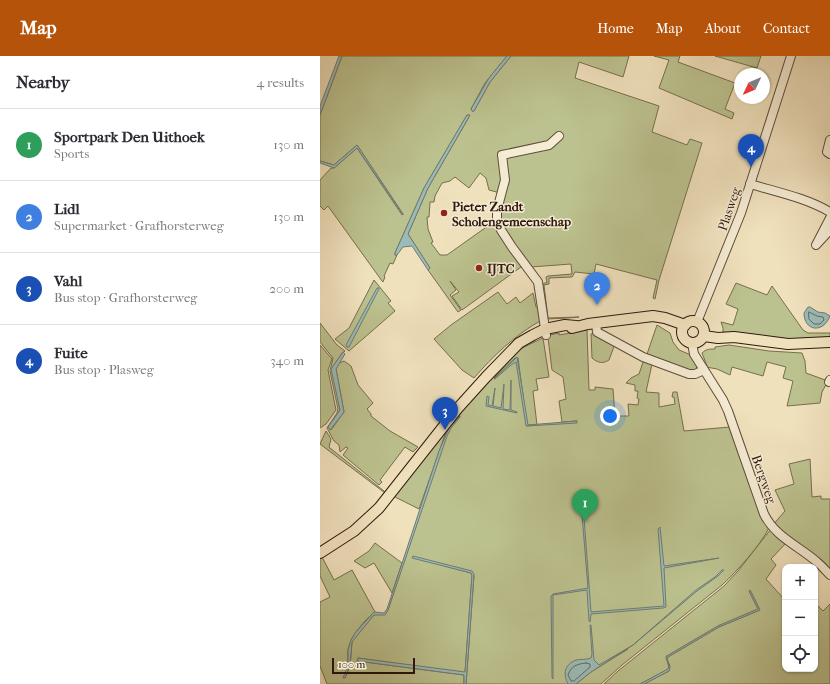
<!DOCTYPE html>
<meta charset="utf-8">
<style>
body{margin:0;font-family:"IM FELL French Canon",serif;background:#f7f7f7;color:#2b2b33}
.controls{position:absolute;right:12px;bottom:12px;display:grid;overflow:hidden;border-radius:8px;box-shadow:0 1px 3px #0004}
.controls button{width:36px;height:36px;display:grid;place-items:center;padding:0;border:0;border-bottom:1px solid #e1e1e2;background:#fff;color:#2b2b33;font:20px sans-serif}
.compass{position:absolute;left:414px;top:12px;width:36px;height:36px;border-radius:50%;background:#fff;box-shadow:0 1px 3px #0004;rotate:226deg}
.scale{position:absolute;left:12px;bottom:10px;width:83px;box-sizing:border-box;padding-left:4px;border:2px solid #2f190e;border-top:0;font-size:11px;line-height:14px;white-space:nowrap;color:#2f190e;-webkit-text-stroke:3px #f5ecd4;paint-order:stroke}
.you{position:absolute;left:290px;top:360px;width:14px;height:14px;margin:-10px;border:3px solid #fff;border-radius:50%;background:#1a73e8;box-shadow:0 0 0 6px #1a73e833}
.badge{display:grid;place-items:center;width:26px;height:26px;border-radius:50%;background:#b45309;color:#fff;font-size:13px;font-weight:700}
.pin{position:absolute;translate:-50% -33px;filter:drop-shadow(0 1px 2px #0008)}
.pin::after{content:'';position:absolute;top:21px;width:14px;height:12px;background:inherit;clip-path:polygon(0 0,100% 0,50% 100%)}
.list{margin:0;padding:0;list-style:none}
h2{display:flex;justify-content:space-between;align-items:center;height:52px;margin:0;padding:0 16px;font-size:17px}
h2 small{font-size:13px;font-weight:400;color:#7c7c81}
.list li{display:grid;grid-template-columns:26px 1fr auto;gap:12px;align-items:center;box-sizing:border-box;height:72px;padding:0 16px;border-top:1px solid #e1e1e2}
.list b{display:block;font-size:15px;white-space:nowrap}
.list p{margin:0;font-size:13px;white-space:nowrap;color:#7c7c81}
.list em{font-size:13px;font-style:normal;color:#7c7c81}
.icon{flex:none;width:22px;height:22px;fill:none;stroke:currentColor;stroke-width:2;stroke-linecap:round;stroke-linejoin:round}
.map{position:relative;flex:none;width:510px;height:628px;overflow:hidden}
header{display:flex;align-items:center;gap:24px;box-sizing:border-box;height:56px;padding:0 20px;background:#b45309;color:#fff}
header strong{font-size:19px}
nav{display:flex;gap:22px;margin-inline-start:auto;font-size:14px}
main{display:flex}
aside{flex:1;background:#fff}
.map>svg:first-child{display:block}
.green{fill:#bcc28f;stroke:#766e4e}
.water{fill:#9bbcb6;stroke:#707b73}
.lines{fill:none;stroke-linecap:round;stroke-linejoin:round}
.shore{stroke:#656a62;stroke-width:1}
.minor-casing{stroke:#5f4b3a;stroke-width:10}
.major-casing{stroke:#2f190e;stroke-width:12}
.minor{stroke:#f5ecd4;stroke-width:8}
.major{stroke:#f0e1bd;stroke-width:10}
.poi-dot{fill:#8f2418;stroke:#f5ecd4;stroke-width:1.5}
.labels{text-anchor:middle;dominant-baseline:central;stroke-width:3;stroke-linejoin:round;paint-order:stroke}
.poi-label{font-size:13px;font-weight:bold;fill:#2f190e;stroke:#f5ecd4;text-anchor:start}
.street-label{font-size:13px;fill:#2f190e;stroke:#f5ecd4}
</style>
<header>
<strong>Map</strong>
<nav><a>Home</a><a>Map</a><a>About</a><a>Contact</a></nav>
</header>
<main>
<aside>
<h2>Nearby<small>4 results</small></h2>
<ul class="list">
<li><span class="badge" style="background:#2e9e5b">1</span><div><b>Sportpark Den Uithoek</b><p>Sports</p></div><em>130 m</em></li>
<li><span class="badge" style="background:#3f7fe0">2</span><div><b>Lidl</b><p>Supermarket · Grafhorsterweg</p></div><em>130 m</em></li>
<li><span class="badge" style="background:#1a4fb4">3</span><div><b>Vahl</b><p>Bus stop · Grafhorsterweg</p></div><em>200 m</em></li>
<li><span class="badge" style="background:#1a4fb4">4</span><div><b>Fuite</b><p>Bus stop · Plasweg</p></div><em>340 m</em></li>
</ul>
</aside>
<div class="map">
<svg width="510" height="628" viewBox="0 0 510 628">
<rect width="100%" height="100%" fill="#f0e1bd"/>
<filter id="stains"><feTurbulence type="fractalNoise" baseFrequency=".005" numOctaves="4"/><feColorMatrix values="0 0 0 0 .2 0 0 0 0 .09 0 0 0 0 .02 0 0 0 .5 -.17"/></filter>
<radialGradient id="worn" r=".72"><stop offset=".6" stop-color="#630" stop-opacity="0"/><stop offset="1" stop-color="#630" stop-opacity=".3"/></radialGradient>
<!-- green -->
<g class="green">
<path d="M22,0H187L165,27L151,53L152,55H154L170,26L191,0H309L303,21L259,6L255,22L339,50L332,76L367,89L370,83L382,87L339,224L335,243L333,242L337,224L276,208L274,218L255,216L252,221L229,222V228L224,229L228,262L259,261L248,262L226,263L221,232L224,227H227L226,221L228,220L252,218L251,208L211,211C201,200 178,173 179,158C180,146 185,137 186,125C188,113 180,111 189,99L231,89L237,86L242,79L239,78C230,92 196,94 180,98L183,120L180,137L169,134L166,122L160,117L149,132L135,121L130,125L122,127L115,140L114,146H110L109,161H107L108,173L113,186L111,187L120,199H127L172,167V164L176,167L190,191L207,213L205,214L201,211L142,254L132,240L139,236L130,225L136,234L130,239L141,254L138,256L108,214L110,212L88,178L108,132L149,61V59H147L104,132L75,197V199H77L73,208L70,207L64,220L65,221L63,226L62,225L8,150L4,154L0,150V124L11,112H14L37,92L82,159L83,158L37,89L14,109L0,105V59Z"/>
<polygon points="334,0 360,0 358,6 415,27 405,53 414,57 412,63 339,32 349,4"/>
<polygon points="395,0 441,0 437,12"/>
<polygon points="54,224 71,245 68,247 75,255 29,295 15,283 29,272"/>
<path d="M416,227L447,239L452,230L483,274L488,277H510V283C474,288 438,282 403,276V272L401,266L413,269L418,253L406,248Z"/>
<path d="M178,236L187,248L196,241L200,247L213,237L216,251H220V265C194,280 173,300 154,322L142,314L114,283L131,269Z"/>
<polygon points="0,267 17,289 25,295 22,297 12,312 20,354 8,371 11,374 24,356 16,313 19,307 24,305 31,310 38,329 53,347 47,353 51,358 51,360 70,375 98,391 93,396 85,391 60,424 62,426 59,429 23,399 28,392 26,391 20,396 19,389 14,385 7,372 17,357 18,353 10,315 13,302 0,286"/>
<polygon points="337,269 350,277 353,286 359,294 371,299 377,310 376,314 373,316 326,301"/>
<path d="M267,274L269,334H275V331L293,333L295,360H309L308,348L318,349L319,343L317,342L318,335H315V329L306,327L311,322L319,318L323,306H324L332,308L326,336L339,337V351L355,348L354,341H352L353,336H357L364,375L410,371L411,374H410L449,472C439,491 418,514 402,529L302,609L281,628H256L271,616L308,593L278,610L253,628H146L154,520L152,517L92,501L151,517L152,519L145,617L38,602L37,605L144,619V628H7L0,610V546L10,541L0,520V502L2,501L14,524L32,514L55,556C45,563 30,581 28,594C27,606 30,608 24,621L25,622L30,611L32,586L35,580L54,559C60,556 64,561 68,554L126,376L99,453L73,440L126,371L195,297L204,291L223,282L229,321L216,323L218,334L213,335L217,369H207L198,302H195L174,322L197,303L207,370L257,365L242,366L239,345L246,343L243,321L232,314L228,282L230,279L239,277V279Z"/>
<path d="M276,277L295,288L289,304C283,308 278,307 272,302L271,278Z"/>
<polygon points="0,289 12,303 8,314 16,354 6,368 0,372"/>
<path d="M409,289L449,295L482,297L485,305L486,317L508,325L502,336L500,347L467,350L473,325L463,322L466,311L447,306L443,320L412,311L410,319L397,313L386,311L387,310L382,297C386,293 390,293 395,293V291Z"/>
<polygon points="6,375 11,383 9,391 10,392 64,435 65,437 0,388"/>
<polygon points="490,403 492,441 501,440 501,443 510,443 510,515 452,470 465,455 455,434 474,428 469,408"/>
<polygon points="451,473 466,487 451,503 456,509 446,523 464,543 465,542 465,613 495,613 495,550 497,549 503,555 510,548 510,628 324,628 349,615 350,610 347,603 348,601 399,571 440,554 430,534 429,535 438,553 398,570 347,600 346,600 349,612 345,615 320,628 284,628 298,615 404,530 418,515"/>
<polygon points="55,487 82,507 72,537 54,507 45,512 34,505 49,495"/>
</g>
<!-- water -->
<g class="water">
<polygon points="19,0 22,0 0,59 0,50"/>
<polygon points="187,0 191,0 170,26 154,55 152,55 151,53 169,22"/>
<polygon points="147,59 150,59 108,132 88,178 110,212 108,214 92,190 83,191 77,199 75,199 75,197 104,132"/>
<polygon points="37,89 83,158 83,159 37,92 14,112 0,107 0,105 14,109"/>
<polygon points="57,232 59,232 59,233 29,291 27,291 26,289"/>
<path d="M488,251H490L498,256L505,257L510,260C503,278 484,275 484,257Z"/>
<polygon points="23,296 25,298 16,313 24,356 10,374 8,371 20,354 11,313"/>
<polygon points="197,301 208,369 257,365 257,367 206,370 196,306 191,309 175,323 174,323"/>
<polygon points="191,324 191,354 197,356 197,357 166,350 167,340 169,341 168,349 172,350 175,332 173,350 181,352 184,328 183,353 190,354"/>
<polygon points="140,360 140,361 131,372 127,380 68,554 65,559 54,559 32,586 30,609 25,622 23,622 28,609 28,594 31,584 35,577 54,556 64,557 67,553 119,395 129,372"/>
<polygon points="260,434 262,434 271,556 344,550 338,473 340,471 344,510 399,502 344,512 346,551 343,552 271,558 270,566 269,565 267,534 233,539 233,623 232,622 231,540 233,538 268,532"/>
<polygon points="93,500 152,515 154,518 146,628 144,628 144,619 37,605 38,602 145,616 152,519 151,517 92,502"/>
<path d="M402,514H404L398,520L377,535L313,589L271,616L256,628H248C243,618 244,609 256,604C261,603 266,604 271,602L272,598L270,569H271L274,604L279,609L313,589L376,534L395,521Z"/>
<polygon points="430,534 440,554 399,571 348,601 347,603 350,612 349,615 324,628 320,628 348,613 349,610 346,602 347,600 398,570 438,553 429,535"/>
</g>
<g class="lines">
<!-- shore -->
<g class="shore">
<polygon points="489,256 497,260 503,261 504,264 500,268 494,268 489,263"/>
<path d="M266,607L270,608V611L254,625H251L248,619C251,610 257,608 266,607Z"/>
</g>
<defs>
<g id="minor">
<polyline points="510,84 507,96 510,98"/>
<path d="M430,128C457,136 486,142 510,156"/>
<polyline points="510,162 496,189 510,174"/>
<polyline points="377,266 421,157 471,0"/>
<polyline points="276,267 277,276 323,301 369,318 375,318 384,314"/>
<polyline points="226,279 218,226 192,191 181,174 177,163 177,154 185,124 182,99 229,89 239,80"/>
<path d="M372,287L374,298L403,344L408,355L444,458C455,481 479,490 497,506C502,510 506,515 510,519"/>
<polyline points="509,326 510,324"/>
</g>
<g id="major">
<circle cx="373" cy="276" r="11"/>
<polyline points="252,272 268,268 333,260 345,262 365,269"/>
<polyline points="384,280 398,282 414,281 468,288 510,286"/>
<polyline points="0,497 34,475 59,452 138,352 166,321 199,287 213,279 225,273 245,269 256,270"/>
</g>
</defs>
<!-- minor casing -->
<use href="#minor" class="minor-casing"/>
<!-- major casing -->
<use href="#major" class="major-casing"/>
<!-- minor -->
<use href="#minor" class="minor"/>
<!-- major -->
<use href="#major" class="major"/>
</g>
<!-- markers -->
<g class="poi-dot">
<circle cx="124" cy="157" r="4"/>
<circle cx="159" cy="212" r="4"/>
</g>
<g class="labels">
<!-- poi labels -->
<g class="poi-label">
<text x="132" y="150">Pieter Zandt<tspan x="132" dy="15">Scholengemeenschap</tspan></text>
<text x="167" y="212">IJTC</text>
</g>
<!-- street labels -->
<g class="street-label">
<text transform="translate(409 153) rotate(-71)">Plasweg</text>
<text transform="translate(444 423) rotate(71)">Bergweg</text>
</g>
</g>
<rect width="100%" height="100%" filter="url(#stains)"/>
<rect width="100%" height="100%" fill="url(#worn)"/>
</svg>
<div class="controls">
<button>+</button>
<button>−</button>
<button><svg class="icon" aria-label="locate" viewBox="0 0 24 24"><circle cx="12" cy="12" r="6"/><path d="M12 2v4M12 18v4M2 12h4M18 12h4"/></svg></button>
</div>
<svg class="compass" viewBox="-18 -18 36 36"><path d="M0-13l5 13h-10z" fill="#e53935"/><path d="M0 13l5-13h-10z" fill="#7c7c81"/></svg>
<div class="scale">100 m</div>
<div class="you"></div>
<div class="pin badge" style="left:265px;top:466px;background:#2e9e5b">1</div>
<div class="pin badge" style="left:277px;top:249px;background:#3f7fe0">2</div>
<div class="pin badge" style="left:125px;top:374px;background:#1a4fb4">3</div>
<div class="pin badge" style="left:431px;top:111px;background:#1a4fb4">4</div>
</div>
</main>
